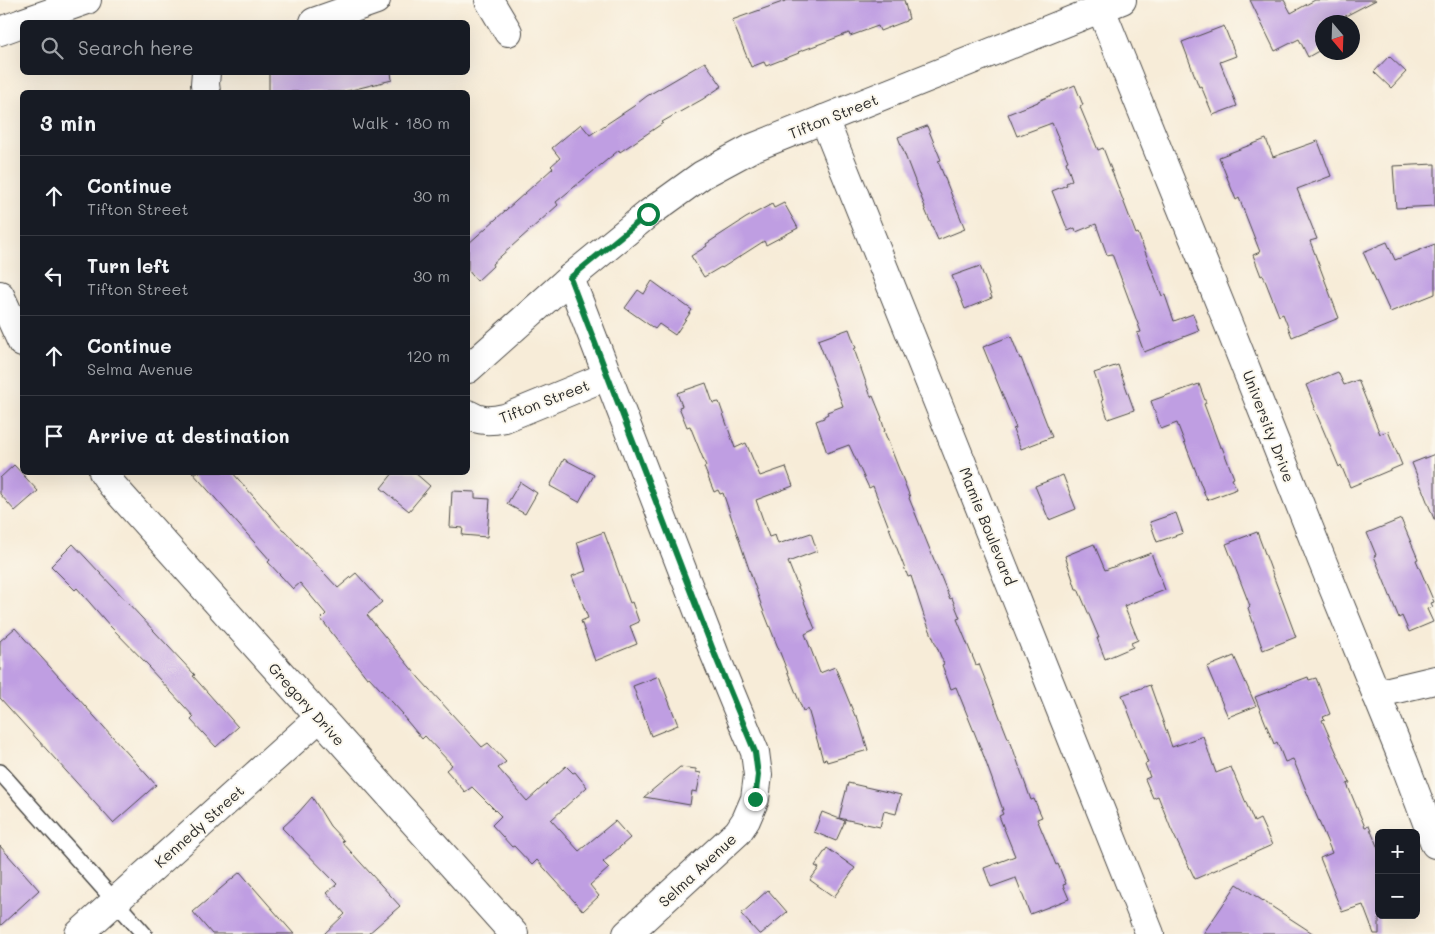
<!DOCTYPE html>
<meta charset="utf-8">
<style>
body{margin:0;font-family:Mali,sans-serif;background:#20242c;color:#f1f3f6}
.controls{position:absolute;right:15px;bottom:15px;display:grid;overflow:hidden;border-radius:8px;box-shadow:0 5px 20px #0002}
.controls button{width:45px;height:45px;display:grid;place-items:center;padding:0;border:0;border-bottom:1px solid #363941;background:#171b24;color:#f1f3f6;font:25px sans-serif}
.compass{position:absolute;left:1315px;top:15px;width:45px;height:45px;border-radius:50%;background:#171b24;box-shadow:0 5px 20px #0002;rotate:161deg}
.stop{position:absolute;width:15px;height:15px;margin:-11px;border:4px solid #0b8043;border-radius:50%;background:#fff}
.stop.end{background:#0b8043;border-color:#fff;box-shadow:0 1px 5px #0008}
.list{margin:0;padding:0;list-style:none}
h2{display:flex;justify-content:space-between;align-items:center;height:65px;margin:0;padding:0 20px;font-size:21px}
h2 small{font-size:16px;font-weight:400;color:#9ea1a6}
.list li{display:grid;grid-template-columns:32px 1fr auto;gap:15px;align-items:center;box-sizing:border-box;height:80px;padding:0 20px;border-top:1px solid #363941}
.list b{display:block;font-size:19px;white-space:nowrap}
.list p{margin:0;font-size:16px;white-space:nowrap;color:#9ea1a6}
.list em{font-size:16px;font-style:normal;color:#9ea1a6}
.icon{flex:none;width:28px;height:28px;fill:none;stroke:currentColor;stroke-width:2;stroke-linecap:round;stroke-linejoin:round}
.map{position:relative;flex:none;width:1435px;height:934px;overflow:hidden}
.search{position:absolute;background:#171b24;box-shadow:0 5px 20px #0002;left:20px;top:20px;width:450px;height:55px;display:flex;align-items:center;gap:12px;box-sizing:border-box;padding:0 18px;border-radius:8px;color:#9ea1a6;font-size:19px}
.panel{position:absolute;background:#171b24;box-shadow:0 5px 20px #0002;left:20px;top:90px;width:450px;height:385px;border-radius:8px}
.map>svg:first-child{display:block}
.building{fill:#bf9ee2}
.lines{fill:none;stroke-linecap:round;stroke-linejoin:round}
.service-casing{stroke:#4a4845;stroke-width:18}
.minor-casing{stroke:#4a4845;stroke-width:30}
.motorway-casing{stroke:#4a4845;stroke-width:30}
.service{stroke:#fff;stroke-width:15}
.minor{stroke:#fff;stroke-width:28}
.motorway{stroke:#fff;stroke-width:28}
.route{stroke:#0b8043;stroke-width:6}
.labels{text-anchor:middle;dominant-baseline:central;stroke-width:4;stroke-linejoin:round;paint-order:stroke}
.street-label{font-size:15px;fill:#2b2b2b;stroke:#fbf7ec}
</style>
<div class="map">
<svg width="1435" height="934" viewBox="0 0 1435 934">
<rect width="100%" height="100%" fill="#fbf7ec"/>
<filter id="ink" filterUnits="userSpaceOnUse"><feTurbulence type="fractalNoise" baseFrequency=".02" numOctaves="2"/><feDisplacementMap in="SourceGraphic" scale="10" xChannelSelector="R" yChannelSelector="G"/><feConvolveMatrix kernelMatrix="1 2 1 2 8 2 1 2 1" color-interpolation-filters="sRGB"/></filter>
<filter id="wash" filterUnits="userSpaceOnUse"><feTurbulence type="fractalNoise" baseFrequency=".0096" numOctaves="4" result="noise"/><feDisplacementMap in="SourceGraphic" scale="20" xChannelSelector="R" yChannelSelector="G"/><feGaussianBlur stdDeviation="1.12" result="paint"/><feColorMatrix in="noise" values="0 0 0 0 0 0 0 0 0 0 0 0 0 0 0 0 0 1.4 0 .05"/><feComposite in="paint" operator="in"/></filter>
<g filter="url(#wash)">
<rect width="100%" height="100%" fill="#f7ecd8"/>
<g id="blocks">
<!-- building -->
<g class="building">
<polygon points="788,0 904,0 909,19 906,20 906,21 880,31 878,26 850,36 849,33 798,52 799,53 766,66 764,62 751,67 732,20"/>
<polygon points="1250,0 1284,0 1291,13 1315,0 1376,0 1334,22 1322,22 1322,49 1308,57 1299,39 1275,51"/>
<polygon points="1224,26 1236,56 1220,62 1237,106 1213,115 1201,86 1199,87 1182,42"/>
<polygon points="1389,56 1406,72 1391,88 1374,72"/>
<polygon points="705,62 722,86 703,99 662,122 663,123 620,152 619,150 556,202 558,205 492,264 493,266 477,281 468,270 468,244 553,168 551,166 560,158 552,148 581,124 590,135 634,106 647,96"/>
<polygon points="269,72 391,72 392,80 343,92 269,92"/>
<polygon points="1075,85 1083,105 1080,107 1098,150 1103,148 1136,234 1138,233 1162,296 1165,295 1174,321 1193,314 1199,331 1144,352 1137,333 1141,332 1112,254 1107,255 1096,224 1076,232 1075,228 1068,231 1052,191 1067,185 1066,183 1072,180 1066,162 1068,161 1052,123 1017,136 1008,114 1038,102 1038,101"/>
<polygon points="927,126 941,160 938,161 965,229 938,240 924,207 925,207 898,137"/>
<polygon points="1266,139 1273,157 1318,141 1331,176 1297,189 1317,239 1310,241 1339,318 1292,337 1283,314 1279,316 1263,275 1261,276 1253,255 1260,252 1239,198 1236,200 1219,157"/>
<polygon points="1435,164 1435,206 1396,208 1393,166"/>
<polygon points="784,203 798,228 766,245 764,241 722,268 721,267 704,277 691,256 707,246 706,244 746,218 772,204 774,208"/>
<polygon points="1387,242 1395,260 1435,244 1435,294 1390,312 1363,252"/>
<polygon points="980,266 992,298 965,309 952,276"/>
<polygon points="652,281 692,310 675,335 659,324 655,329 625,308 638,290 644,294"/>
<polygon points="849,329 856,348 854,349 871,397 873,396 882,418 881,418 885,431 884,431 910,497 909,498 950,599 952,598 960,618 957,619 976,665 979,664 1010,743 1011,743 1031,800 1034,799 1042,817 1037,819 1056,865 1058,864 1066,884 1063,885 1069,899 1030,914 1016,878 991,887 984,868 1015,856 999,816 1003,814 1001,810 1003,810 983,754 956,687 951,689 942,665 944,664 924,616 911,576 908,577 873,486 869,488 849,445 827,453 816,421 824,418 824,416 828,414 827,412 843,406 818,340"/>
<polygon points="1011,336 1020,359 1021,358 1052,437 1021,449 1013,429 1016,428 983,347"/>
<polygon points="1118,365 1134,410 1108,419 1102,400 1103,399 1094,373"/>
<polygon points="1338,372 1344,385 1358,380 1380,434 1388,431 1402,465 1350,487 1341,465 1339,467 1314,408 1315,407 1306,385"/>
<polygon points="706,383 713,403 719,402 735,448 746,443 760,476 786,467 793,486 756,500 769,537 775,535 778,544 811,533 817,551 788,562 815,629 805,634 820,673 835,667 855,716 857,716 868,750 827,762 826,759 823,760 808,709 803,711 762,607 723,493 720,494 718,490 714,492 704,467 706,466 690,426 687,427 679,407 682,406 677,393"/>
<polygon points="1199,384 1206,403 1204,404 1220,447 1222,447 1234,478 1232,479 1237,489 1207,500 1177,423 1161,429 1151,401"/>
<polygon points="1435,454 1435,519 1434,519 1412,463"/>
<polygon points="564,459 594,475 579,502 550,486"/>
<polygon points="14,465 38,491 15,511 0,494 0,478"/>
<polygon points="192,472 232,472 283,530 284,530 338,588 356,573 382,602 367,615 419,678 482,747 488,743 506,762 498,768 527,801 566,766 573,773 575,772 587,787 551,820 579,851 615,821 630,838 603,862 609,868 590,885 599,896 583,911 537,860 532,865 514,846 512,847 492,825 501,816 472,787 465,792 446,770 452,765 425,736 422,739 402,715 403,714 369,677 367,678 321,619 326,614 300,583 293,589 268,562 270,560"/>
<polygon points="394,472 414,472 430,486 409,511 381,488"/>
<polygon points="1063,475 1076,509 1049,520 1035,486"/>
<polygon points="520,482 537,493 525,514 507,504"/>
<polygon points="452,491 475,492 475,498 490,499 487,537 462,535 463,528 450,527"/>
<polygon points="1176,513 1183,533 1157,542 1150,522"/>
<polygon points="1401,519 1418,559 1416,560 1434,602 1431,603 1433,607 1427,609 1433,622 1409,632 1402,616 1399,618 1374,556 1376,555 1367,533"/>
<polygon points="604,532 630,603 632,602 639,622 630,626 637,644 595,661 581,621 588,618 572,576 586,571 577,542"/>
<polygon points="1257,532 1296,637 1263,650 1248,608 1250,606 1226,544"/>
<polygon points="73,544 195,675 193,676 238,727 216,747 191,720 194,717 149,668 150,667 110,626 77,588 75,590 51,566"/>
<polygon points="1094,544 1105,570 1151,553 1165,590 1124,606 1138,640 1131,643 1133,647 1105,659 1097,638 1099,638 1078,589 1076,589 1065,556"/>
<polygon points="15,628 156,785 113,823 0,698 0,641"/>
<polygon points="1234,656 1256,706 1228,717 1207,667"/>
<polygon points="659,676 678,725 651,736 633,686"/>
<polygon points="1308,677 1309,680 1316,678 1330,714 1323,717 1325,719 1322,720 1350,783 1347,784 1365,827 1369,826 1379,851 1379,934 1374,934 1363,905 1342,912 1320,858 1332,853 1293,759 1285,762 1277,742 1274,744 1255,697"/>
<polygon points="1150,685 1172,747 1203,736 1216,773 1231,767 1254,822 1260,819 1272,845 1195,879 1171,829 1158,796 1153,798 1145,779 1150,777 1145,764 1148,763 1122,695"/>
<polygon points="680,767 696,769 696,772 701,773 697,792 692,791 690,805 644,797"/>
<polygon points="848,783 901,795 896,814 884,811 880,827 839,818"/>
<polygon points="312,797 330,826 344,841 342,842 400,906 368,934 324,934 345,914 327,893 337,884 282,828 298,813"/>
<polygon points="822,812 845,821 836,841 814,832"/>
<polygon points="0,846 39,890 0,926"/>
<polygon points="827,848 855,868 834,897 810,880 819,868 815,866"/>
<polygon points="240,872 294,934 212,934 193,912"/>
<polygon points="1237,884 1314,934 1203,934"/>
<polygon points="768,890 787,912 761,934 759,934 741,914"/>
</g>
</g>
</g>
<g filter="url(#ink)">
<use href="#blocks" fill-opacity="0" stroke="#4a4845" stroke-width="1"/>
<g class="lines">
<defs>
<polyline id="service" points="0,772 144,934"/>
<g id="minor">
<polyline points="489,0 508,32"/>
<polyline points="1101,9 1229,326 1323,563 1404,762 1435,844"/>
<polyline points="314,22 376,0"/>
<polyline points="206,72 205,84 206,92"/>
<polyline points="824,119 950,433 1150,934"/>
<polyline points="570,278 715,655 755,752 758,775 755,799 746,820 738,832 627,934"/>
<polyline points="0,295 22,343"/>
<polyline points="468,369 570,278 648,214 702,175 752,148 1122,0"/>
<path d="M468,414C480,422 491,421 505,418L607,376"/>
<polyline points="103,472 112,485 514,934"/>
<polyline points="1376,694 1435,680"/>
<polyline points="79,934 319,718"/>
</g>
<g id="motorway">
<polyline points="24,22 87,0"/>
<polyline points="0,31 22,23"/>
</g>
</defs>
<!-- service casing -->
<use href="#service" class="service-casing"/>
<!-- minor casing -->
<use href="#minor" class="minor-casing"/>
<!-- motorway casing -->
<use href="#motorway" class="motorway-casing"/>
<!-- service -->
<use href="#service" class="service"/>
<!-- minor -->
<use href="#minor" class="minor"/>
<!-- motorway -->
<use href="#motorway" class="motorway"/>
</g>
</g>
<g class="lines" filter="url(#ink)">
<!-- route -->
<polyline class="route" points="648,214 570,278 715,655 755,752 758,775 755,799"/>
</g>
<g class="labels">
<!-- street labels -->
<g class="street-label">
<text transform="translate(833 116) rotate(-22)">Tifton Street</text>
<text transform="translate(544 401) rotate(-21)">Tifton Street</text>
<text transform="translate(1269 426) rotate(69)">University Drive</text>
<text transform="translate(988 526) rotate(68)">Mamie Boulevard</text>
<text transform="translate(307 704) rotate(48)">Gregory Drive</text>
<text transform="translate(199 826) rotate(-42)">Kennedy Street</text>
<text transform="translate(697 870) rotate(-43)">Selma Avenue</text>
</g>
</g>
</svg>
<div class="controls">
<button>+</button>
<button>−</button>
</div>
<svg class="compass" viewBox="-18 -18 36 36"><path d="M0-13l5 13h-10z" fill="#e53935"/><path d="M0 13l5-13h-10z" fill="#9ea1a6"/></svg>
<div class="stop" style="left:648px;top:214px"></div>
<div class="stop end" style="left:755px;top:799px"></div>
<div class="search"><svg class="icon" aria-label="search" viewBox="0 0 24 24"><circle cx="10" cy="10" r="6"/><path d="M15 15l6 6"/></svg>Search here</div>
<section class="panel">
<h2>3 min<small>Walk · 180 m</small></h2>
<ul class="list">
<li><svg class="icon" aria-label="ahead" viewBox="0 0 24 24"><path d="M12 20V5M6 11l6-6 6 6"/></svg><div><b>Continue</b><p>Tifton Street</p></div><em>30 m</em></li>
<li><svg class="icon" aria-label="left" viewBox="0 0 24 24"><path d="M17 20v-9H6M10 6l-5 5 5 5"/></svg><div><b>Turn left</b><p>Tifton Street</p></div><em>30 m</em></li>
<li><svg class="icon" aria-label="ahead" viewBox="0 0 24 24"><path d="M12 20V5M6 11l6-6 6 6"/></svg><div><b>Continue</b><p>Selma Avenue</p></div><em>120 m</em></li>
<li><svg class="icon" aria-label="arrive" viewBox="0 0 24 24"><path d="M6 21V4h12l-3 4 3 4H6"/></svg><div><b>Arrive at destination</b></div></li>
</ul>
</section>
</div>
